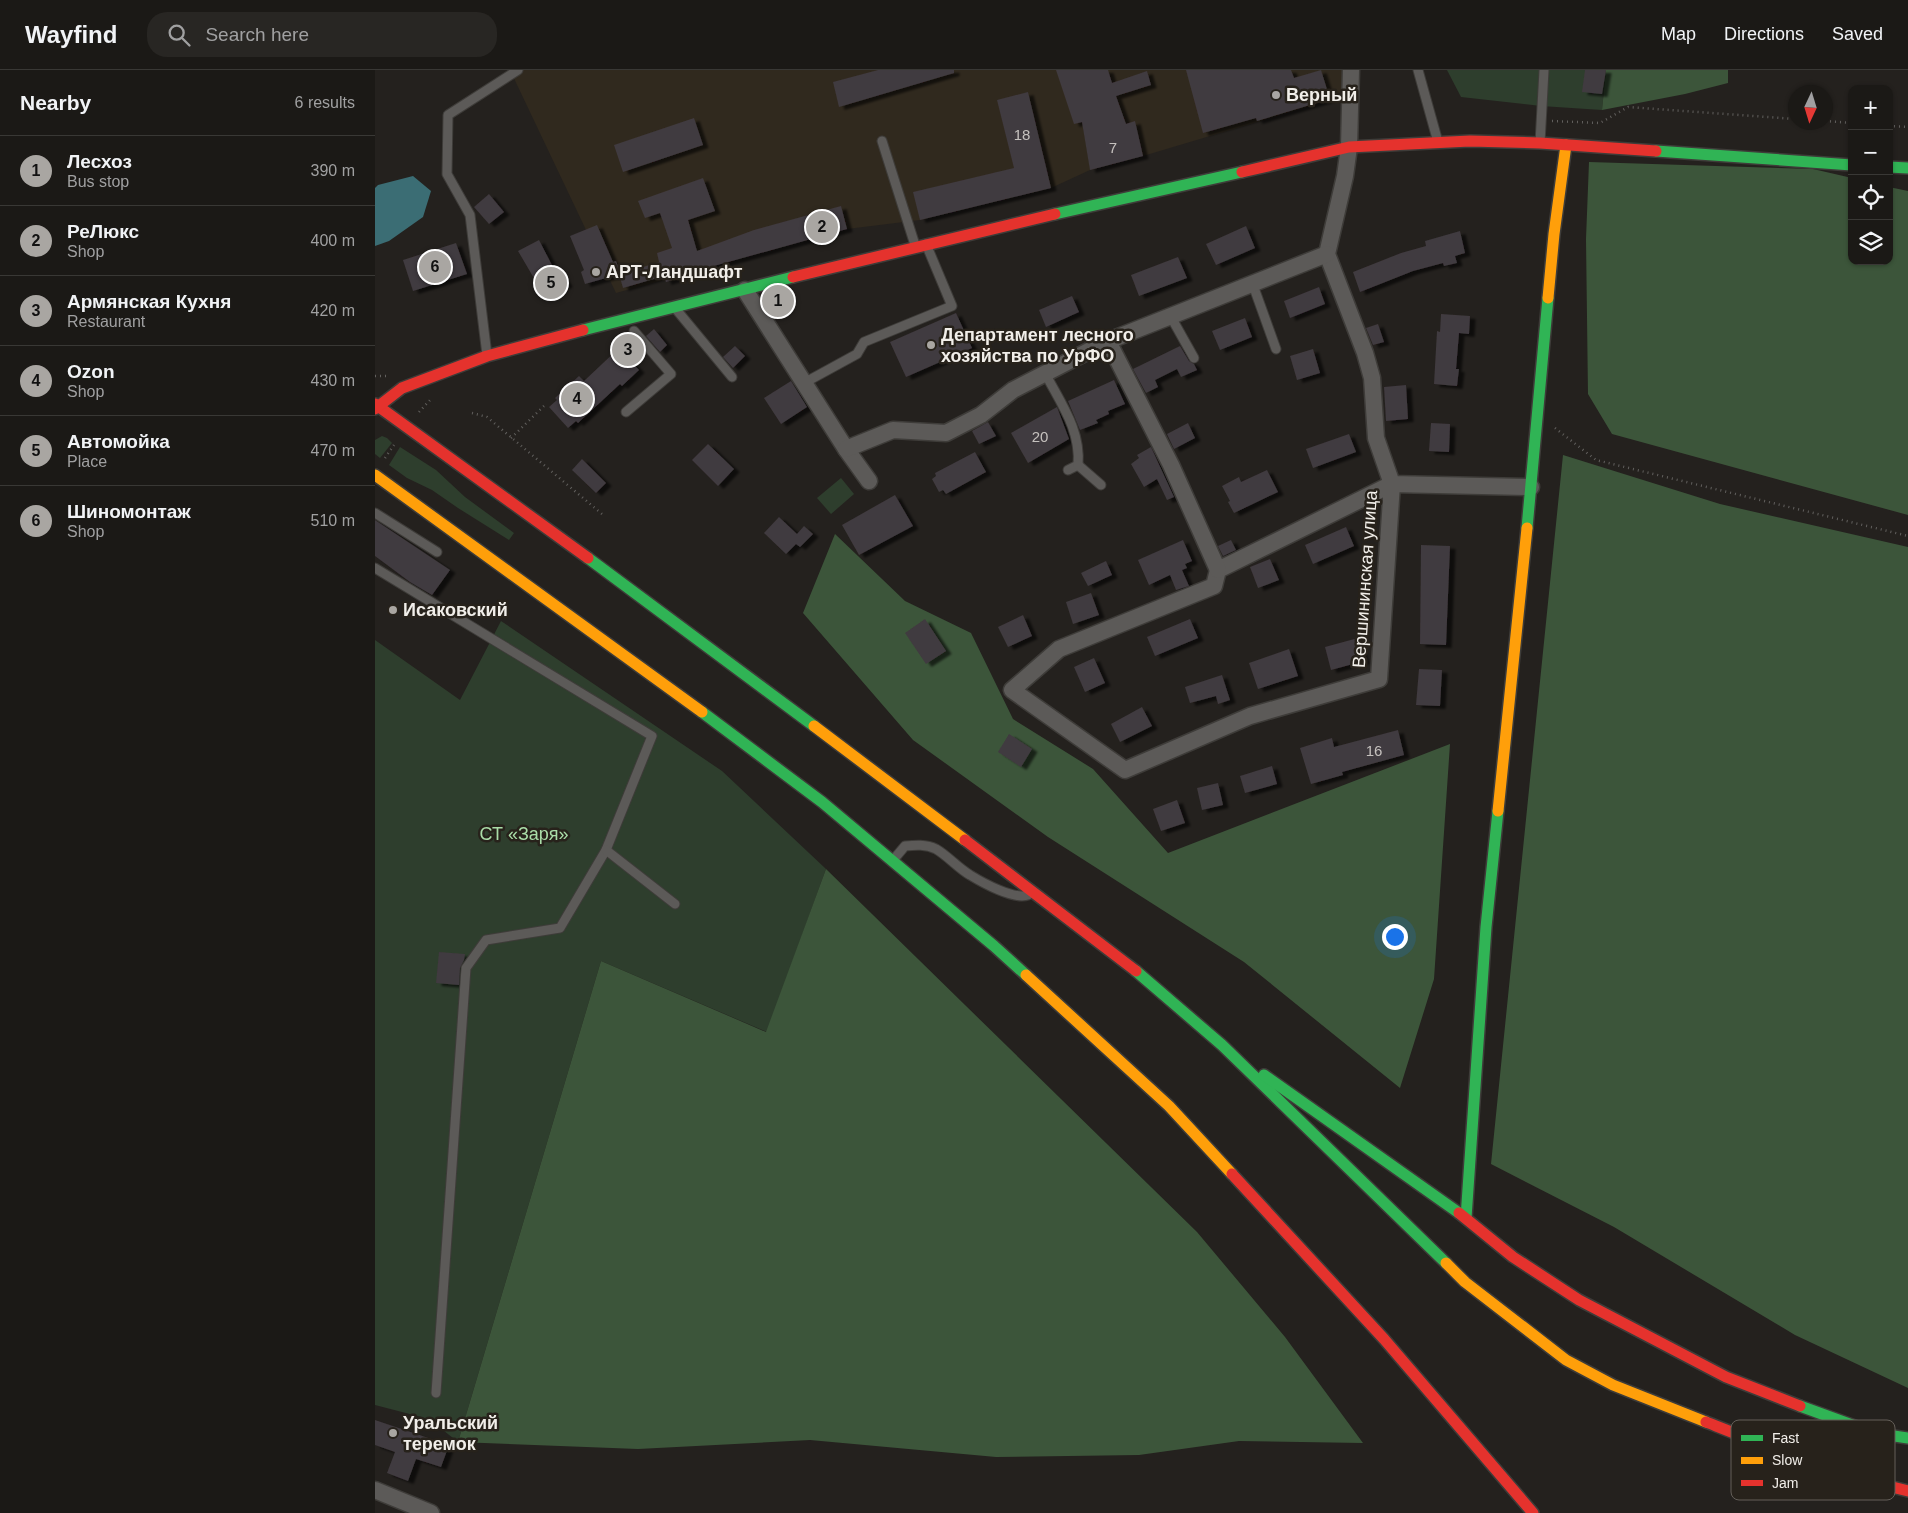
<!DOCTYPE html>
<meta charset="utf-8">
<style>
body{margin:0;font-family:Helvetica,sans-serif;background:#282623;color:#f1f3f6}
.controls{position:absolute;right:15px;top:15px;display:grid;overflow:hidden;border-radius:10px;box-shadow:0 1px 4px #0004}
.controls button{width:45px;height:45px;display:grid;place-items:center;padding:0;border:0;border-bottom:1px solid #393835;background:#1b1916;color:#f1f3f6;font:25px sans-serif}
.compass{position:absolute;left:1413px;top:15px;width:45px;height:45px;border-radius:50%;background:#1b1916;box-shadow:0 1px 4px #0004;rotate:184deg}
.you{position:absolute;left:1019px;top:866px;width:18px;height:18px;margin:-12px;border:4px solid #fff;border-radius:50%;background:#1a73e8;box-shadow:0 0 0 8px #1a73e833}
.badge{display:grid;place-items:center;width:32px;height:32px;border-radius:50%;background:#a9a6a2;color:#111;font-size:16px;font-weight:700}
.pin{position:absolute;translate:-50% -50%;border:2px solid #fff;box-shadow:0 1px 5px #0006}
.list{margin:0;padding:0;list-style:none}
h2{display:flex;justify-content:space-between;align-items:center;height:65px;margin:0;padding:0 20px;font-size:21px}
h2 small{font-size:16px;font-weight:400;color:#a0a0a1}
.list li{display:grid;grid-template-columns:32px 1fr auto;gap:15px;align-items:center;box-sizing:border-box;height:70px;padding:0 20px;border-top:1px solid #393835}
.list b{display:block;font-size:19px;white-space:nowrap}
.list p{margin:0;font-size:16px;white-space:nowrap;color:#a0a0a1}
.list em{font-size:16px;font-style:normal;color:#a0a0a1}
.icon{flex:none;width:28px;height:28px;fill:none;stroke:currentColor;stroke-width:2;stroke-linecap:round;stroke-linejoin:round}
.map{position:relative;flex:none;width:1533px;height:1443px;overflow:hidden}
header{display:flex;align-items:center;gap:30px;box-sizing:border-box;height:70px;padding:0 25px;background:#1b1916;border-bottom:1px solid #393835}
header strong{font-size:24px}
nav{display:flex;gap:28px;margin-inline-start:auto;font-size:18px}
.search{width:350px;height:45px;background:#282623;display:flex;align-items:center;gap:12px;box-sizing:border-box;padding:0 18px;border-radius:20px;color:#a0a0a1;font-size:19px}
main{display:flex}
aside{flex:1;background:#1b1916}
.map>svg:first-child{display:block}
.built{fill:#30291e}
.green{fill:#2e3e2d}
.forest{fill:#3c553a}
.water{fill:#3b6d74}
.building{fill:#403a3f;filter:url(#shadow)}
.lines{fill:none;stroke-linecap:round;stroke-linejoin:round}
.lane-casing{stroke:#3e3c39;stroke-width:11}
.street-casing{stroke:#3e3c39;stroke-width:19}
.fast-casing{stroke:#3e3c39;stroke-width:14}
.slow-casing{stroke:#3e3c39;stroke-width:14}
.jam-casing{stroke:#3e3c39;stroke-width:14}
.path{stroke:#62605e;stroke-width:2.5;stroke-dasharray:1 4;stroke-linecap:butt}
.lane{stroke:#5c5a58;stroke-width:9}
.street{stroke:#5c5a58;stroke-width:16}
.fast{stroke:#30b455;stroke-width:11}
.slow{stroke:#ff9f0a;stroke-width:11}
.jam{stroke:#e5322d;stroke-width:11}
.poi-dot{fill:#a9a6a2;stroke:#27221b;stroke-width:2}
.labels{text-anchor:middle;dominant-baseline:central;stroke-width:5;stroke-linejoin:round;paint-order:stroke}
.number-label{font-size:15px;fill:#c5c1be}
.poi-label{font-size:18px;font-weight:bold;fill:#f1eee9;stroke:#27221b;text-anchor:start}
.street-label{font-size:18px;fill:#f1eee9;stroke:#27221b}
.park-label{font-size:18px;fill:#aadda8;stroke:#27221b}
.key{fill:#27221b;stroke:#645f59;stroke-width:1}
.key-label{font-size:14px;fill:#f1eee9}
</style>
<header>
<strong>Wayfind</strong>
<div class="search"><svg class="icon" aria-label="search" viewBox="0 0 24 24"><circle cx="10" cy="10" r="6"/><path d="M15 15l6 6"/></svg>Search here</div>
<nav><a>Map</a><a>Directions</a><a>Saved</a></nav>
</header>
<main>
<aside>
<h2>Nearby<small>6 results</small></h2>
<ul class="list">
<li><span class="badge">1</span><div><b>Лесхоз</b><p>Bus stop</p></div><em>390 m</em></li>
<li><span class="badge">2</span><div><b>РеЛюкс</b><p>Shop</p></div><em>400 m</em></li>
<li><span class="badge">3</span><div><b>Армянская Кухня</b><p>Restaurant</p></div><em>420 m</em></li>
<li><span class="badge">4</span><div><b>Ozon</b><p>Shop</p></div><em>430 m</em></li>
<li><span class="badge">5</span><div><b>Автомойка</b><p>Place</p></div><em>470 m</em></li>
<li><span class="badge">6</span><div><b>Шиномонтаж</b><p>Shop</p></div><em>510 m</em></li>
</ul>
</aside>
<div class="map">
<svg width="1533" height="1443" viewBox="0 0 1533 1443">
<defs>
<filter id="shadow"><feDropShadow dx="5.5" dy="3" stdDeviation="1" flood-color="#0009"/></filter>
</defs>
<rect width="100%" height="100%" fill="#24211e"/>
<!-- built -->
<polygon class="built" points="135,0 973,0 972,25 768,86 715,100 676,118 545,150 472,159 241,223"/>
<!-- green -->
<g class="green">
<polygon points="1072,0 1231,0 1227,40 1166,36 1086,27"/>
<polygon points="7,366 12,368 17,373 5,388 0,384 0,370"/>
<polygon points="25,377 61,400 90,427 139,463 134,470 83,438 57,420 32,408 14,395"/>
<polygon points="466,408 479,424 456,444 442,428"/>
<polygon points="126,551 347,701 451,799 392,962 226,891 83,1372 54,1349 0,1335 0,570 85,630"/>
</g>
<!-- forest -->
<g class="forest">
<polygon points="1231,0 1353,0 1353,13 1310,24 1227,40"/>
<polygon points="1214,92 1438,99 1477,108 1477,191 1514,191 1514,117 1533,121 1533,445 1237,364 1213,324 1211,169"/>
<polygon points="1188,385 1345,434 1533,477 1533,1318 1420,1265 1239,1157 1116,1094"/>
<polygon points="460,464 530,531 596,563 638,649 718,699 793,783 1075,674 1059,909 1025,1018 869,892 673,767 538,670 428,543"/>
<polygon points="451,799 822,1162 910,1267 988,1373 864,1371 764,1385 621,1387 435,1370 263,1379 83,1372 226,891 391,962"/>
</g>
<!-- water -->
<polygon class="water" points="38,106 56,121 48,147 14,171 0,176 0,118 3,115"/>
<!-- building -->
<g class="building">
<polygon points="503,0 579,0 579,3 464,37 458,12"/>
<polygon points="681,0 733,0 737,13 772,1 776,15 741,26 751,54 760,51 768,86 715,100 707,52 699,54"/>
<polygon points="811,0 916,0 919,8 946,0 955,29 882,51 881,48 828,63"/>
<polygon points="1210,0 1231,0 1227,24 1207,22"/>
<polygon points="653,22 676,118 545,150 538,122 639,98 622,30"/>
<polygon points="319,48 328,75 248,102 239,75"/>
<polygon points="328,108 340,141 313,150 322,181 379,160 466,136 472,159 328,199 329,200 291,212 289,206 248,218 244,204 245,204 210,214 206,202 209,200 195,166 222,155 238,192 241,191 246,204 284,192 282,183 297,178 285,143 270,148 263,131"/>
<polygon points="114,124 129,142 114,154 99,137"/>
<polygon points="871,156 880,178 841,195 831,174"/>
<polygon points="1085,161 1090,183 1080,186 1082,193 1069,196 1068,193 1038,201 985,222 978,202 1026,183 1051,176 1050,171"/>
<polygon points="164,170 180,201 183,199 192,214 170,227 143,181"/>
<polygon points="81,173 92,204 38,221 28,190"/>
<polygon points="803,187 812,208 764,226 756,205"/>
<polygon points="944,217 950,234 915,248 909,231"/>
<polygon points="697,226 704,242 671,257 664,240"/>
<polygon points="581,243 597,278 531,307 515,272"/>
<polygon points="1066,244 1095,246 1094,264 1084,263 1081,299 1084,299 1082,316 1059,314 1062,261 1065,262"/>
<polygon points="870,248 877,267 845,280 837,261"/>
<polygon points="1003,254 1009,272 998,275 991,258"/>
<polygon points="279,259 292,275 285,282 271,266"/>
<polygon points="360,276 370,286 358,298 348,287"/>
<polygon points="805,276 814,291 819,294 822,300 806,307 802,299 780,310 783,317 771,323 758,299"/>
<polygon points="244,278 264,300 247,316 245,314 203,353 201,351 193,358 174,337 182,330 180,328 204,306 209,311"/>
<polygon points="938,279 945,303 922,310 915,286"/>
<polygon points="739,310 750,334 733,341 734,344 721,350 723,353 705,360 693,331"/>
<polygon points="416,311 432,337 406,354 389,328"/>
<polygon points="1031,315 1033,349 1011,351 1009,317"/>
<polygon points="682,337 694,369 653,393 636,363"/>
<polygon points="613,352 621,366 604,374 597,361"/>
<polygon points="813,353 820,368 799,379 792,364"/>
<polygon points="1056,353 1075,354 1074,382 1054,381"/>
<polygon points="974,364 981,382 938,398 931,379"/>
<polygon points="333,374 359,399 343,416 317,390"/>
<polygon points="776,377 799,427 792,430 782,409 769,417 756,394 764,388 762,385"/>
<polygon points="600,382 611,402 571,424 568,420 564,422 557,409 561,406 560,403"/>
<polygon points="207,389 231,413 221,423 197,400"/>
<polygon points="892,400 903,422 859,443 853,432 855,431 847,416 864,407 866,412"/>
<polygon points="520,425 538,456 484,485 467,455"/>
<polygon points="404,447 422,464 429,456 438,464 425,477 421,474 411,484 389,463"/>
<polygon points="0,450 75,500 57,525 35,512 0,486"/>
<polygon points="971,457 979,476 938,494 930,475"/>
<polygon points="808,470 817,491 810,494 812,498 807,500 814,516 801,520 795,505 774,515 763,490"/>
<polygon points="856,470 861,480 848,486 843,476"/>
<polygon points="1046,475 1075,476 1071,575 1045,574"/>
<polygon points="895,489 904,510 883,518 875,497"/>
<polygon points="731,491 737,505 713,516 706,503"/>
<polygon points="716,523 724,545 698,554 691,532"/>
<polygon points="648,545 657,566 633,577 623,557"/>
<polygon points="550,549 571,581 551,594 530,563"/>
<polygon points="815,549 823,568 780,586 772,567"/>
<polygon points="983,568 989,591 956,600 950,577"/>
<polygon points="914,579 923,606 883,619 874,593"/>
<polygon points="719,588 730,613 710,622 699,597"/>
<polygon points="1044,599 1067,600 1065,636 1041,635"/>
<polygon points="847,605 855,630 843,634 841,626 815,633 810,617"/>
<polygon points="767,637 777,656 745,672 736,654"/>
<polygon points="1023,660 1029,685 967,702 968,705 936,714 925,678 957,668 959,677"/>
<polygon points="634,664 657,679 646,697 623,682"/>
<polygon points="897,696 902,714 870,723 865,706"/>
<polygon points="843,713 848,735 827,740 822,718"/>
<polygon points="802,730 810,753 786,761 778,739"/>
<polygon points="64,882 90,884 89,890 85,898 84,915 61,913"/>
<polygon points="0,1350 74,1375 66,1397 41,1389 33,1411 12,1403 20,1382 0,1375"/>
</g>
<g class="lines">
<defs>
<g id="lane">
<polyline points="1043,0 1063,72"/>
<polyline points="507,71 540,175"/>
<polyline points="1165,73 1169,0"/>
<polyline points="878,215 901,279"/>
<polyline points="300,238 357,307"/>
<polyline points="796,247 819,288"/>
<polyline points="112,285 95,145 72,104 73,45 143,0"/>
<path d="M670,303C686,334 706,360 703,395L693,400"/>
<polyline points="429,313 482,284 489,272 577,236 551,174"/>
<polyline points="251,342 296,304 259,261"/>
<polyline points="703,395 726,415"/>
<polyline points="0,443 62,482"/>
<polyline points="0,498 277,666 231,780 185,858 111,870 91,898 61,1323"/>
<polyline points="231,780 300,834"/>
<path d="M519,789L530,776C540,775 551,774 561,779C573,786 583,798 595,805C608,813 639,830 653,825"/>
</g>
<g id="street">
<polyline points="976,0 974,77 970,106 952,184 990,283 997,308 1001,368 1017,414 1004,609 875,646 750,700 637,620 684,579 839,516 843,500 1017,414 1156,417"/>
<polyline points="370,220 471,379 494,411"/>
<polyline points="733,271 796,395 843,500"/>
<polyline points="471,379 518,360 571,363 606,345 638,320 733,271 952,184"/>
<polyline points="0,1420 56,1443"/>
</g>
<g id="fast">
<polyline points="1281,81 1477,95"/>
<polyline points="1514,97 1533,98"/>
<polyline points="680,144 867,102"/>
<polyline points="208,260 418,207"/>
<polyline points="1152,458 1173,228"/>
<polyline points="213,488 439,656"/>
<polyline points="327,642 447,732 619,876 651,905"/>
<polyline points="761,901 847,975 1071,1193"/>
<polyline points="889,1005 1084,1143"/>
<polyline points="1091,1148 1111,857 1123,741"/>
<polyline points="1425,1336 1499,1363 1533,1368"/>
</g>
<g id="slow">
<polyline points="1173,228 1179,164 1191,75"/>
<polyline points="0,405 327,642"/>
<polyline points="439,656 590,770"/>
<polyline points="1123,741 1152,458"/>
<polyline points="651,905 794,1036 857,1104"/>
<polyline points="1071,1193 1090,1212 1191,1290 1238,1315 1331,1352"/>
</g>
<g id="jam">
<polyline points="867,102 974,77 1095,71 1165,73 1281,81"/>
<polyline points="418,207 680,144"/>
<polyline points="0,334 213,488"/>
<polyline points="0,339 27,318 112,286 208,260"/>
<polyline points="590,770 761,901"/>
<polyline points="857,1104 1009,1269 1158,1443"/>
<polyline points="1084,1143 1138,1187 1204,1230 1351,1307 1425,1336"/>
<path d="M1331,1352C1397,1378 1464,1405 1533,1421"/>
</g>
</defs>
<!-- lane casing -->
<use href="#lane" class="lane-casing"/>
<!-- street casing -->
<use href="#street" class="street-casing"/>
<!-- fast casing -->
<use href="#fast" class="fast-casing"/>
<!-- slow casing -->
<use href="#slow" class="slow-casing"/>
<!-- jam casing -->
<use href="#jam" class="jam-casing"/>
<!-- path -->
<g class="path">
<polyline points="1177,51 1225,53 1253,37 1420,49"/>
<polyline points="1450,51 1477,53"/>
<polyline points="1514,56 1533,57"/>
<polyline points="0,306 11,306"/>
<polyline points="44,342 57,328"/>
<polyline points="97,343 112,347 227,444"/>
<polyline points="1180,358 1221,390 1533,466"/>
<polyline points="136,368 169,336"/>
<polyline points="10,388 19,375"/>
</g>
<!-- lane -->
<use href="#lane" class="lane"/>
<!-- street -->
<use href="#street" class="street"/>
<!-- fast -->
<use href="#fast" class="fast"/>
<!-- slow -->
<use href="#slow" class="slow"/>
<!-- jam -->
<use href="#jam" class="jam"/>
</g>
<!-- markers -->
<g class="poi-dot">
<circle cx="901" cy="25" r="5"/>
<circle cx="221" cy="202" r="5"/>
<circle cx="556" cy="275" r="5"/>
<circle cx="18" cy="540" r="5"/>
<circle cx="18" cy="1363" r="5"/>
</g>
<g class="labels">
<!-- number labels -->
<g class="number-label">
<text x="647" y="64">18</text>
<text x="738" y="77">7</text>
<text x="665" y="366">20</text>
<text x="999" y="680">16</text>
</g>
<!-- poi labels -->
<g class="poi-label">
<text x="911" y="25">Верный</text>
<text x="231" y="202">АРТ-Ландшафт</text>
<text x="566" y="265">Департамент лесного<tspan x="566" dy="21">хозяйства по УрФО</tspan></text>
<text x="28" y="540">Исаковский</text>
<text x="28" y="1353">Уральский<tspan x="28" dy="21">теремок</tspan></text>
</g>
<!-- street labels -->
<g class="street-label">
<text transform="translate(990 509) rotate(-86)">Вершининская улица</text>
</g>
<!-- park labels -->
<g class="park-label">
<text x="149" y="764">СТ «Заря»</text>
</g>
</g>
<!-- legend -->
<rect x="1356" y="1350" width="164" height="80" rx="8" class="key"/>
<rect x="1366" y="1365" width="22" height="6" fill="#30b455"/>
<rect x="1366" y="1387" width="22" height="7" fill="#ff9f0a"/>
<rect x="1366" y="1410" width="22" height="6" fill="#e5322d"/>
<g class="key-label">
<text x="1397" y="1373">Fast</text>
<text x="1397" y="1395">Slow</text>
<text x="1397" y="1418">Jam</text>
</g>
</svg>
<div class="controls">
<button>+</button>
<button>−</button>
<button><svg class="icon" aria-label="locate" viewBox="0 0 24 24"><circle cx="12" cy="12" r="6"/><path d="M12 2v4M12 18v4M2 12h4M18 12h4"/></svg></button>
<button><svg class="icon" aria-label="layers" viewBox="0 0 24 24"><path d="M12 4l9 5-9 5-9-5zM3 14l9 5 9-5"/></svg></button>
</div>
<svg class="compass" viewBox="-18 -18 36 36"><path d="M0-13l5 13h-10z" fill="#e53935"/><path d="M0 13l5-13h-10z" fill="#a0a0a1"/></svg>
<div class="you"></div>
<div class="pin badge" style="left:403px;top:231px">1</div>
<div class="pin badge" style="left:447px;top:157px">2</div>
<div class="pin badge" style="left:253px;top:280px">3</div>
<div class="pin badge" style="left:202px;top:329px">4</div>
<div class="pin badge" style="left:176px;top:213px">5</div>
<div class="pin badge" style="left:60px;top:197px">6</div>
</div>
</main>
